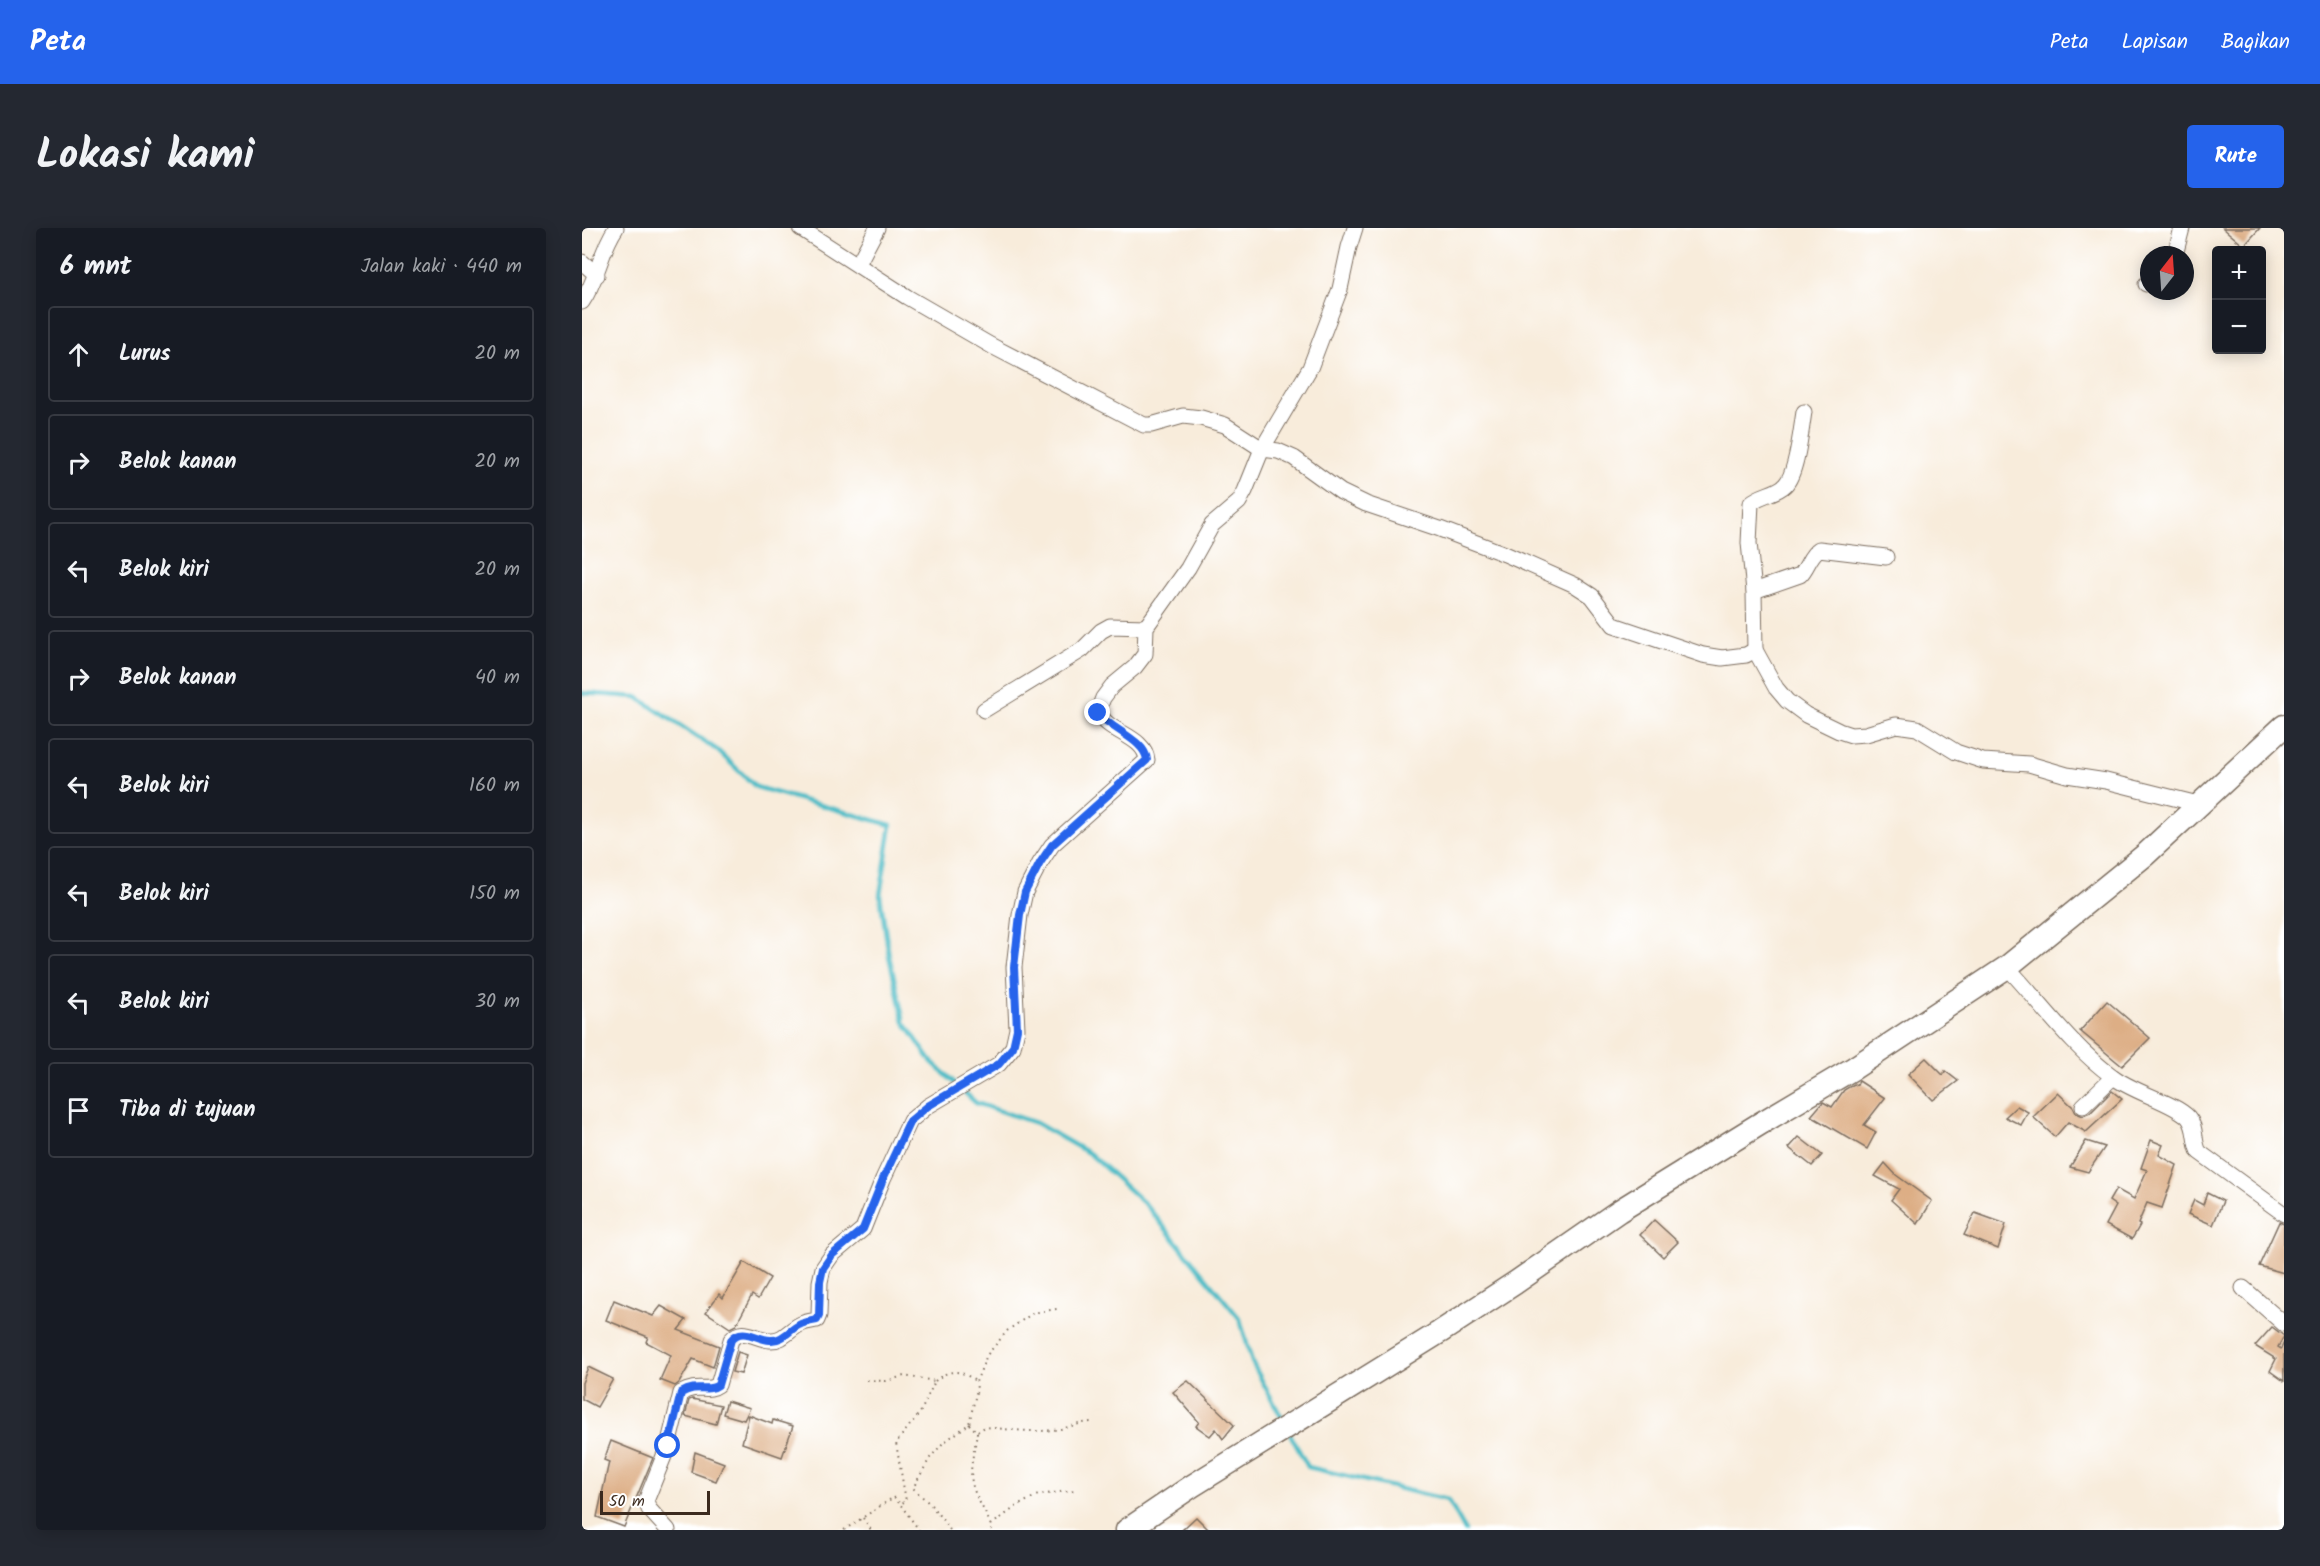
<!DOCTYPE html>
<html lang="id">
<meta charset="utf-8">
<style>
body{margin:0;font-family:Kalam,sans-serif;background:#242831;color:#f1f3f6}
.controls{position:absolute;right:18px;top:18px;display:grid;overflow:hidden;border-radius:6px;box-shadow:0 3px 15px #0003}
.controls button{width:54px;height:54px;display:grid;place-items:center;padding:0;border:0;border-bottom:2px solid #363941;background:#171b24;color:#f1f3f6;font:30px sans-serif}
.compass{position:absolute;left:1558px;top:18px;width:54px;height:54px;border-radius:50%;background:#171b24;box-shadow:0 3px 15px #0003;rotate:17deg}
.scale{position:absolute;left:18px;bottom:15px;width:110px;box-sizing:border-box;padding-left:6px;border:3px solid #3b2a1e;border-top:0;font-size:16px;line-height:21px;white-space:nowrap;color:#3b2a1e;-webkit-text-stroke:4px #fff;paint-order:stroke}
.stop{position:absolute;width:18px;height:18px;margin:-14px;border:4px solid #2563eb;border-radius:50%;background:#fff}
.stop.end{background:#2563eb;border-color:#fff;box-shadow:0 2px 6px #0008}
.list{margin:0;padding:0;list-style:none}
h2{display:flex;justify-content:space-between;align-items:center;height:78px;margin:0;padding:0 24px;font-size:26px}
h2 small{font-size:20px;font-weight:400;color:#9ea1a6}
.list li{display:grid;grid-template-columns:39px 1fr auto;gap:18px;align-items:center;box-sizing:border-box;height:96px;margin:0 12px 12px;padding:0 12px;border:2px solid #363941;border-radius:6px}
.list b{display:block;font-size:22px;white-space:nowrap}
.list em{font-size:20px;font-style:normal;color:#9ea1a6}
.icon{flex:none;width:33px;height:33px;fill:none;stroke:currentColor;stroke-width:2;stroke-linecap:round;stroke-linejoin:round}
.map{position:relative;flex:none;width:1702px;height:1302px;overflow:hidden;border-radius:6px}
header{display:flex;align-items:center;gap:36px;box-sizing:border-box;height:84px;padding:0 30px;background:#2563eb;color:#fff}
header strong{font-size:28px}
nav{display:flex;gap:33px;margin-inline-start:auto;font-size:21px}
.intro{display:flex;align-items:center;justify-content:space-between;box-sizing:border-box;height:144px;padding:0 36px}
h1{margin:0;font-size:42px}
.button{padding:15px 27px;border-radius:6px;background:#2563eb;color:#fff;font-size:21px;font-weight:700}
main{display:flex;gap:36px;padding:0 36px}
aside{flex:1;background:#171b24;border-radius:6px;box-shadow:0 3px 15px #0003}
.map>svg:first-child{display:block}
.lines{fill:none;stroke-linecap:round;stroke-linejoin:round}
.stream{stroke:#4fbdc7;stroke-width:4.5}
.building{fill:#ddae85}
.street-casing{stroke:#7d6e60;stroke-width:17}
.secondary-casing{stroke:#7d6e60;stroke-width:25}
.path{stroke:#7d6e60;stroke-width:2;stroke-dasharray:1.5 4.5;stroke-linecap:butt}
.street{stroke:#fff;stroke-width:15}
.secondary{stroke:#fff;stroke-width:22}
.route{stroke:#2563eb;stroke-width:8}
</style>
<header>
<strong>Peta</strong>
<nav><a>Peta</a><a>Lapisan</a><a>Bagikan</a></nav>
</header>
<div class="intro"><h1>Lokasi kami</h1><a class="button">Rute</a></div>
<main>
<aside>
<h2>6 mnt<small>Jalan kaki · 440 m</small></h2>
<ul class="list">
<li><svg class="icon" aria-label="ahead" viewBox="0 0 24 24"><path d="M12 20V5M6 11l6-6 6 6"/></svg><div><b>Lurus</b></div><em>20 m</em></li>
<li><svg class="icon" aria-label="right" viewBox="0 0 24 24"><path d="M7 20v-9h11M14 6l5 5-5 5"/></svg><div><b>Belok kanan</b></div><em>20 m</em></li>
<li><svg class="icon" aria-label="left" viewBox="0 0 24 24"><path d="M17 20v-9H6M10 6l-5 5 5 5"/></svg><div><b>Belok kiri</b></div><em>20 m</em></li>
<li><svg class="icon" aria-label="right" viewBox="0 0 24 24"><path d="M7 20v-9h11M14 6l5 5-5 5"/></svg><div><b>Belok kanan</b></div><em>40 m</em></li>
<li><svg class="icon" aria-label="left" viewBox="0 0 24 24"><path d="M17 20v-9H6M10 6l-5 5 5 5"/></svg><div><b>Belok kiri</b></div><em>160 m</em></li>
<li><svg class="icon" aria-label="left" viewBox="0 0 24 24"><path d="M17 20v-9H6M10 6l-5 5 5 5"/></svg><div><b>Belok kiri</b></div><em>150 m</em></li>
<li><svg class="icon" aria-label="left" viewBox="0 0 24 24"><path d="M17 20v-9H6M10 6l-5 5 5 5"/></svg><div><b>Belok kiri</b></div><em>30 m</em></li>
<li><svg class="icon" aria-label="arrive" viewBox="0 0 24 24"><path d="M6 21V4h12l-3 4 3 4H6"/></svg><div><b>Tiba di tujuan</b></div></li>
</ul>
</aside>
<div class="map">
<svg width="1702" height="1302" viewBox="0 0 1702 1302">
<rect width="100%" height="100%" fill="#fff"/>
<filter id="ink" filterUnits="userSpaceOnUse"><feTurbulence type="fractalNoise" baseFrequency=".0167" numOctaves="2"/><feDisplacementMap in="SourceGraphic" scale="12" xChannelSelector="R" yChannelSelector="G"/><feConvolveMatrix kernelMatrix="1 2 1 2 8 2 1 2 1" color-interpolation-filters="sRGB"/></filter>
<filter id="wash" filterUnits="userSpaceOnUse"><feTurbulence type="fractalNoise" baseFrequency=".008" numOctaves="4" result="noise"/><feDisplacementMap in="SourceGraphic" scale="24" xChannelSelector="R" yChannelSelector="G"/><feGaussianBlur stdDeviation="1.35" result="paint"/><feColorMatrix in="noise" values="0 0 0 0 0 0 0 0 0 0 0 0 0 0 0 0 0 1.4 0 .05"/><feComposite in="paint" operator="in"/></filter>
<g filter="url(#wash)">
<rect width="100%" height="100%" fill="#f8ecdb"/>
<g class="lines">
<!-- stream -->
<g class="stream">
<polyline points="0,465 55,469 135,522 174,559 309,597 298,667 307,728 322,794 349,833 394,875 454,895 508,926 564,977 658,1091 670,1134 702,1194"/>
<polyline points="707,1204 726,1239 866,1272 883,1302"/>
</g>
</g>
<g id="blocks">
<!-- building -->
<g class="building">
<polygon points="1641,0 1678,0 1662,18"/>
<polygon points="1525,773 1568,810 1540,838 1498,803"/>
<polygon points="1344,830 1361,847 1363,843 1376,853 1351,872 1326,846"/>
<polygon points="1277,853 1303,870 1282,897 1294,904 1285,921 1229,888 1241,874 1250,879 1262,862 1272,856 1275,857"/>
<polygon points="1530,863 1540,871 1504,904 1486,894 1473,909 1451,889 1476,865 1491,879 1494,885 1501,888 1508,885"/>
<polygon points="1435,878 1446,884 1439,897 1423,889"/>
<polygon points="1217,909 1240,927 1230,938 1207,920"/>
<polygon points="1569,912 1581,917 1577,927 1595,937 1580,980 1565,975 1556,996 1558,997 1550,1011 1524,997 1534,978 1527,973 1534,961 1552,971 1565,942 1559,940"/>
<polygon points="1504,913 1523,919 1506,944 1488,939"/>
<polygon points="1303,935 1314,947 1350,973 1336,996 1309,972 1317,961 1293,948"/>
<polygon points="1625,965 1641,973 1631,997 1606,986 1612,972 1621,977"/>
<polygon points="1393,985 1424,996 1416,1021 1382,1007"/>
<polygon points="1072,992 1096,1014 1081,1029 1058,1007"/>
<polygon points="1697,994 1702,996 1702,1045 1677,1038"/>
<polygon points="162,1034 188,1050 176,1071 170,1067 154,1097 148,1100 124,1084 137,1066 141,1070"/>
<polygon points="32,1072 71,1088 79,1078 104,1092 96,1102 137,1118 131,1139 111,1131 97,1155 93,1158 78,1152 89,1127 64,1114 66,1109 24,1092"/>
<polygon points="1690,1099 1702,1108 1696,1119 1699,1121 1702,1114 1702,1153 1688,1143 1694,1131 1673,1118"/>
<polygon points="156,1124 165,1127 159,1146 150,1144"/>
<polygon points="6,1139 31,1151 15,1179 0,1171 0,1155"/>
<polygon points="606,1153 652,1197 641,1211 634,1201 628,1208 614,1198 617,1194 591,1164"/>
<polygon points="110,1171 139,1177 134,1196 103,1188 107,1172"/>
<polygon points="145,1173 168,1180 162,1192 141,1186"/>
<polygon points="167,1187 190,1196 191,1192 211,1198 200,1229 160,1215"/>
<polygon points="29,1213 71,1230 42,1299 15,1289 27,1234 22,1232"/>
<polygon points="113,1224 142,1235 134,1253 109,1244"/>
<polygon points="614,1289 627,1302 600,1302"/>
</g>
</g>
</g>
<g filter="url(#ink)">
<use href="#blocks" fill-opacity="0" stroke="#7d6e60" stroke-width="1.5"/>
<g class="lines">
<defs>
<g id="street">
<polyline points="218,0 325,69 408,117 562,197 569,197 601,188 619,190 643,197 680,221 696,223 712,230 759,264 784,276 858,301 923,326 993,357 1010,368 1032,397 1121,427 1140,430 1164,427 1173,422 1194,460 1205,473 1224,487 1257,503 1269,507 1284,506 1314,497 1335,500 1374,524 1401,533 1447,536 1485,547 1524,553 1616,576"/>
<polyline points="1593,27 1600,0"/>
<polyline points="0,34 15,47"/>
<polyline points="276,36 295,0"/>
<polyline points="1564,56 1567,54"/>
<path d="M0,74C16,51 18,23 34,0"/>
<path d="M1172,363L1218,347C1226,339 1227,328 1237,321L1304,329"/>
<path d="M1173,422L1172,363L1167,315L1169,275C1179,266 1194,266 1203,257C1215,245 1219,202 1222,184"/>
<polyline points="402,482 500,422 519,403 528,398 564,399"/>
<path d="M1425,739C1459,775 1489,818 1530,848C1550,864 1591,874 1606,889C1615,899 1611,913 1617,924L1702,986"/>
<polyline points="1501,878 1531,849"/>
<polyline points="1661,1060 1702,1096"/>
<path d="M86,1302L67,1281L64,1273L86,1218L99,1165C116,1155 125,1165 136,1157L149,1112C160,1098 174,1111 188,1112C201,1113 207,1102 217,1097C222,1094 229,1093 235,1092L237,1087L238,1054L241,1040L250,1027L281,1001L301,951L328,893L346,878L417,836L431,819L435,801L432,739L438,687L443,664L458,635L470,617L565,532C563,507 524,505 516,483L521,470L530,458L553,439L563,426L564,399L606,340L630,297L657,274L663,263L680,221L728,140L758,61L767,19L773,0"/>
</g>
<polyline id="secondary" points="545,1302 610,1258 858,1104 933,1055 1037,983 1176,897 1272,840 1425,739 1563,627 1702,498"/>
</defs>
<!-- street casing -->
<use href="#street" class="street-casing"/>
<!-- secondary casing -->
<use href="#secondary" class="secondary-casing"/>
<!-- path -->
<g class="path">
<polyline points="285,1152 304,1153 322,1148 353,1153 339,1183 314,1215 324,1273 318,1276 337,1302"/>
<path d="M353,1153C366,1141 379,1141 393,1153"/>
<path d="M387,1196L395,1204L403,1199C424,1201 449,1205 470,1202C486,1201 496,1194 512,1194"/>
<path d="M395,1204C393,1224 385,1241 392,1262C397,1276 407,1288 410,1302"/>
<polyline points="281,1290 289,1302"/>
<polyline points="409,1297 435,1278 456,1267 493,1262"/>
<polyline points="262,1302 312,1269 318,1276"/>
<polyline points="368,1302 350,1278 331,1260 348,1230 361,1215 387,1196 395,1161 394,1154 405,1127 426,1102 451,1085 475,1081"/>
</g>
<!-- street -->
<use href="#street" class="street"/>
<!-- secondary -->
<use href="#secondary" class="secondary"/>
</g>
</g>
<g class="lines" filter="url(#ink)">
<!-- route -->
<path class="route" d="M86,1218L99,1165C116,1155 125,1165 136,1157L149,1112C160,1098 174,1111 188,1112C201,1113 207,1102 217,1097C222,1094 229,1093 235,1092L237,1088L238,1054L241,1040L250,1027L281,1001L301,951L328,893L346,878L417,836L431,819L435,801L432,739L438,687L443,664L458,635L470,617L565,532C563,512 529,502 516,485"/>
</g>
</svg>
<div class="controls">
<button>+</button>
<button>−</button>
</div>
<svg class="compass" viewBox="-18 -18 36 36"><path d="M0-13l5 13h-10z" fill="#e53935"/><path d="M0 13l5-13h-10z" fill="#9ea1a6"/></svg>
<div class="scale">50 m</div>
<div class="stop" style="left:86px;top:1218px"></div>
<div class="stop end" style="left:516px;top:485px"></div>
</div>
</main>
